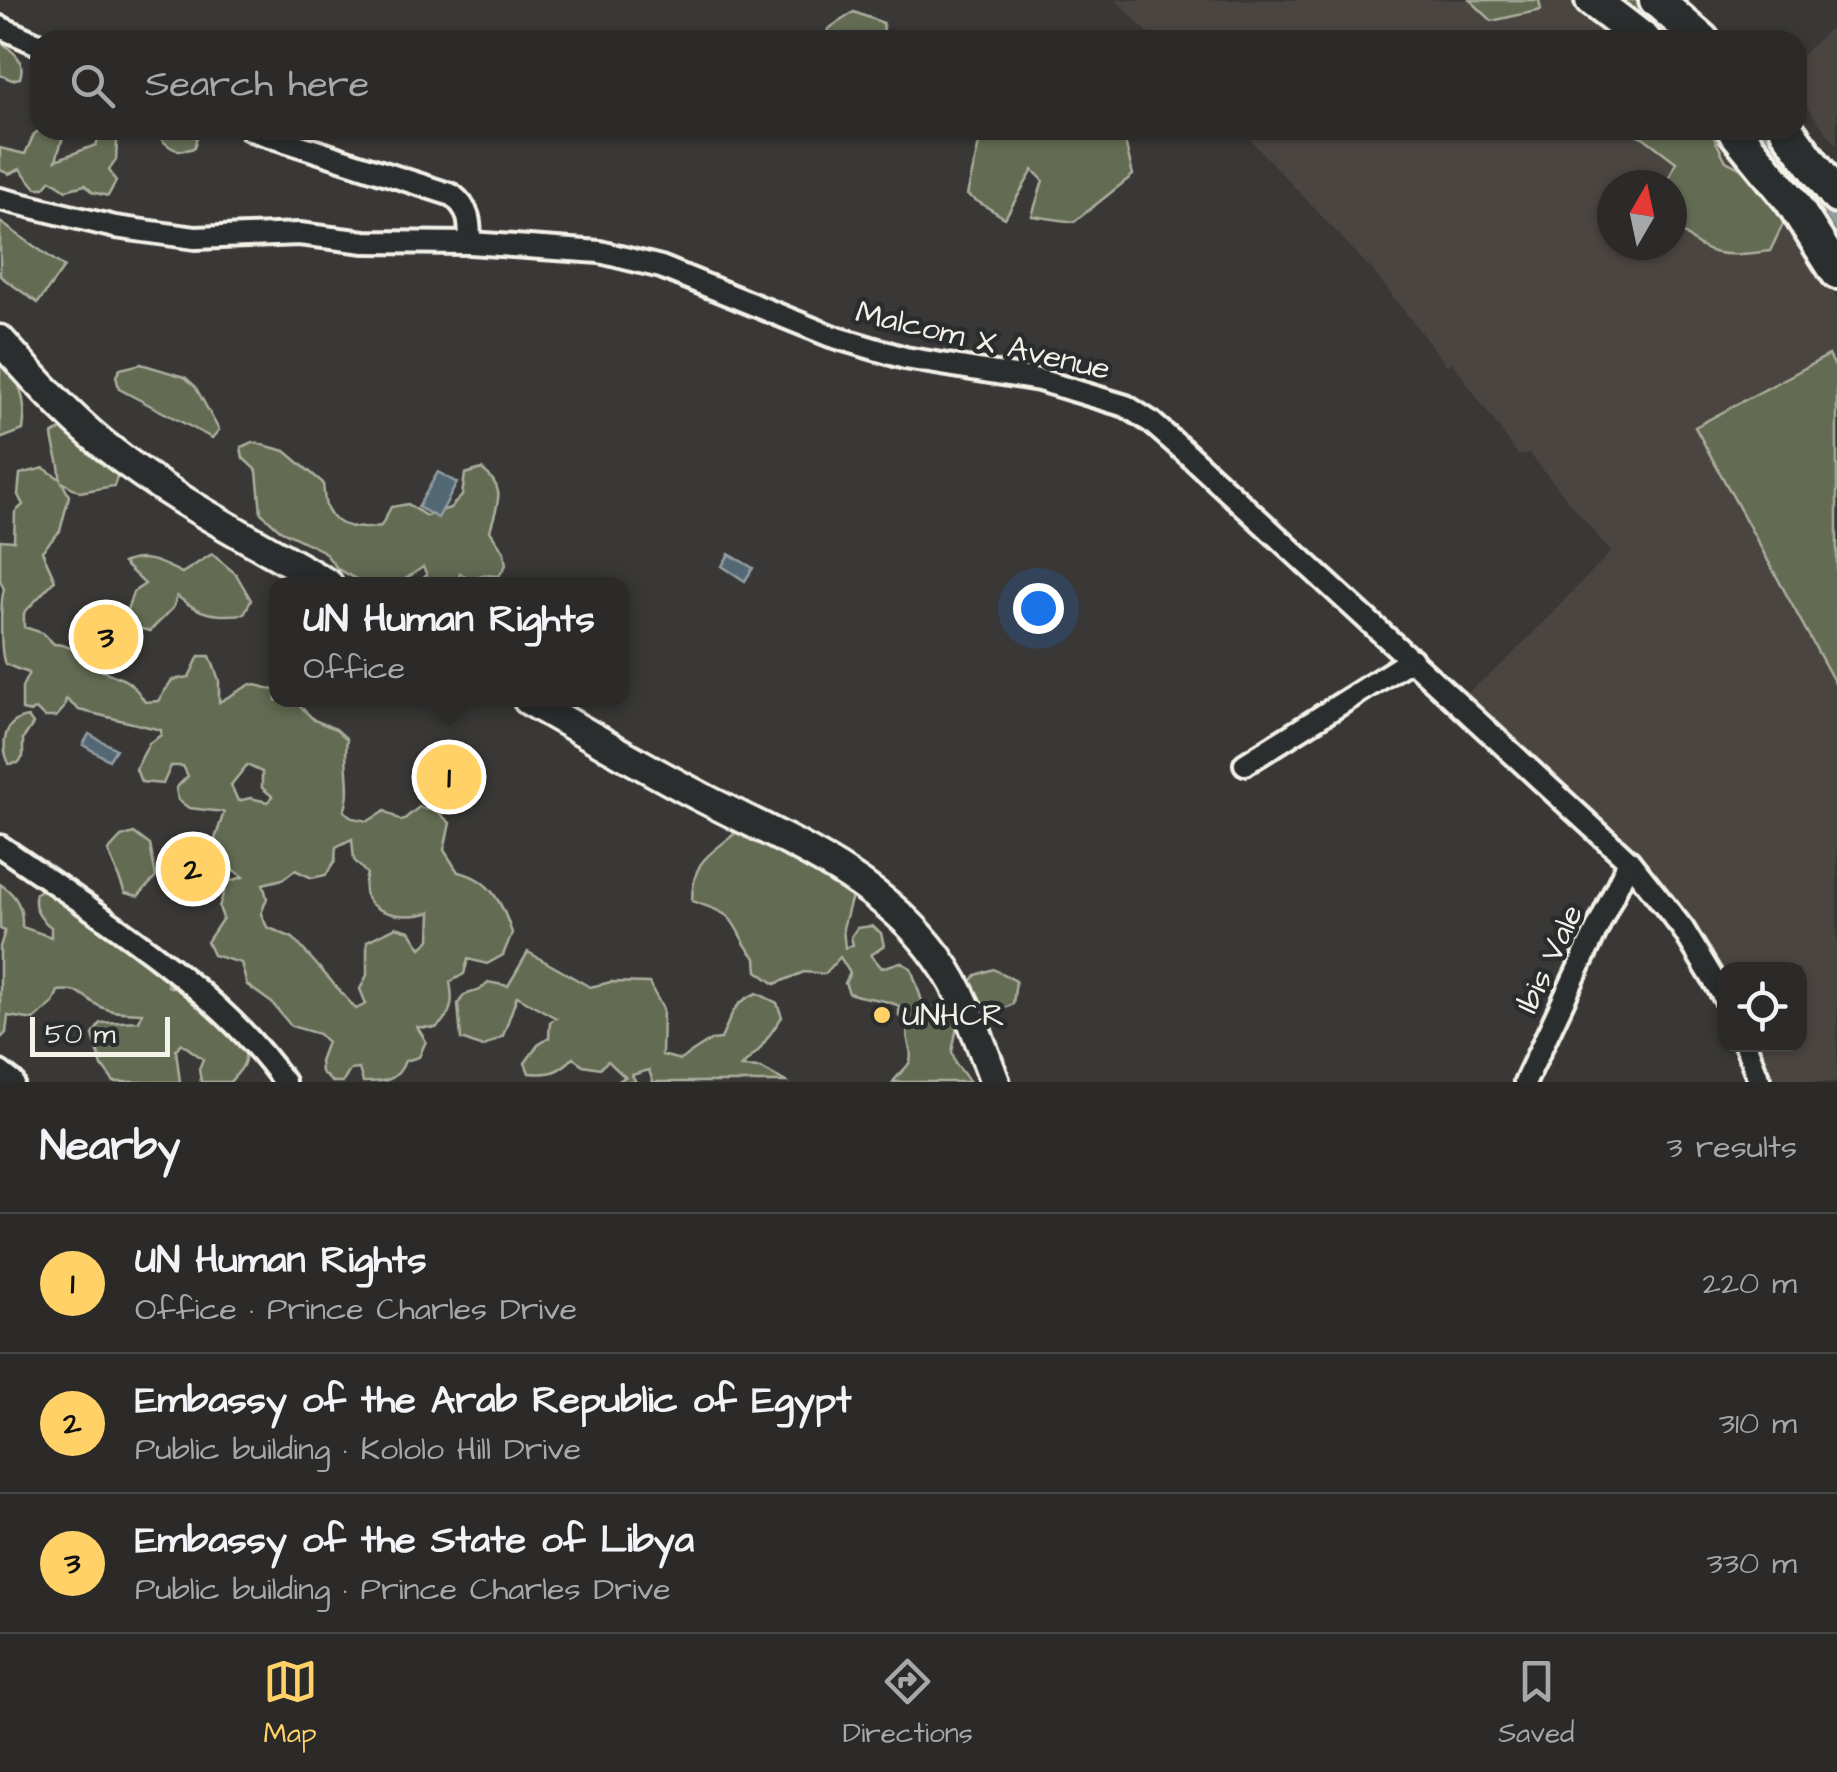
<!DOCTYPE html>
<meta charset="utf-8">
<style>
body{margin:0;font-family:"Architects Daughter",sans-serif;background:#373635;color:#f1f3f6}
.controls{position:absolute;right:30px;bottom:30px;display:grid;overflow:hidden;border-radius:20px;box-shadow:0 2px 8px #0004}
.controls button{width:90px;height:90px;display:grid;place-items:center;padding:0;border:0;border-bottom:2px solid #474646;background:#2b2a29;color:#f1f3f6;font:50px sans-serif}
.compass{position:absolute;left:1597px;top:170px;width:90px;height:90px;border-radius:50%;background:#2b2a29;box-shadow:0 2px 8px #0004;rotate:9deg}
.scale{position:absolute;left:30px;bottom:25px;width:140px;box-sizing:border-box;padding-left:10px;border:5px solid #f4f1e8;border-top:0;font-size:28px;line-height:35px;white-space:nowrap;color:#f4f1e8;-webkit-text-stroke:8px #2a2d2e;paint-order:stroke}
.you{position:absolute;left:1038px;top:608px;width:35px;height:35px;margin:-25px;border:8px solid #fff;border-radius:50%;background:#1a73e8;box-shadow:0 0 0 15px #1a73e833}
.badge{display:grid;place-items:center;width:65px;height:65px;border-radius:50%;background:#ffd166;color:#111;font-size:32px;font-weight:700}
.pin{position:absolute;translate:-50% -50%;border:5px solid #fff;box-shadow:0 2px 10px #0006}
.popup{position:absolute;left:269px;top:577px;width:360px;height:130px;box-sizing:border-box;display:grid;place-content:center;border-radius:20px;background:#2b2a29;filter:drop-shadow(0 2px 8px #0005);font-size:32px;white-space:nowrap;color:#a6a7a8}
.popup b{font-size:38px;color:#f1f3f6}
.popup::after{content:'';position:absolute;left:50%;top:100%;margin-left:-20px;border:20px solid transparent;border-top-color:#2b2a29}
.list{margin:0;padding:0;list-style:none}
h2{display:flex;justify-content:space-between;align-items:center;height:130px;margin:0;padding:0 40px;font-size:42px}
h2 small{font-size:32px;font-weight:400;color:#a6a7a8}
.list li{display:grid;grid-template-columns:65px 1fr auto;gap:30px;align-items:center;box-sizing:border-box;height:140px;padding:0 40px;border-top:2px solid #474646}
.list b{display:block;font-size:38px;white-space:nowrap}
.list p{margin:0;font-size:32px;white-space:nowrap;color:#a6a7a8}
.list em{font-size:32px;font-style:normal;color:#a6a7a8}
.icon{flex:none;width:55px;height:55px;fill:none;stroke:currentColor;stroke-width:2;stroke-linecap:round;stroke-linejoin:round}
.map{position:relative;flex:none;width:1837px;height:1082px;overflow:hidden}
.search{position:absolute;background:#2b2a29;box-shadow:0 2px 8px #0004;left:30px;right:30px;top:30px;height:110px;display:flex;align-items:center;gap:25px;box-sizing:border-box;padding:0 35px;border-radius:30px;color:#a6a7a8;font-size:38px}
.sheet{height:550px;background:#2b2a29}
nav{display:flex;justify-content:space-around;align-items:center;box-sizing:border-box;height:140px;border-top:2px solid #474646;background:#2b2a29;font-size:28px;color:#a6a7a8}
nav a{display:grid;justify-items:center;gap:5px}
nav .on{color:#ffd166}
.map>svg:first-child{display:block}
.built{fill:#4b4542;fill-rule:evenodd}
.green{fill:#646c53;stroke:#acae9e;stroke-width:2.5;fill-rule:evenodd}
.water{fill:#526775;stroke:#939ea3;stroke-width:2.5}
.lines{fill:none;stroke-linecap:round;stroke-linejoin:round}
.stream{stroke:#939ea3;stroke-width:6}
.street-casing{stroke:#f4f1e8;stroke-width:28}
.secondary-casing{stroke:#f4f1e8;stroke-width:35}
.primary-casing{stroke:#f4f1e8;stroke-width:40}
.street{stroke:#2a2d2e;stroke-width:20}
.secondary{stroke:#2a2d2e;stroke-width:28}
.primary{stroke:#2a2d2e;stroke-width:32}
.poi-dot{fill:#ffd166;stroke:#2a2d2e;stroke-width:4}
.labels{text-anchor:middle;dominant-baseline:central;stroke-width:9;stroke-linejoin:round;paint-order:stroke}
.street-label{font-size:32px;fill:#f4f1e8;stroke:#2a2d2e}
.poi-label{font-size:32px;fill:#f4f1e8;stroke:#2a2d2e;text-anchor:start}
</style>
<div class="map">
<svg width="1837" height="1082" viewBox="0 0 1837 1082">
<rect width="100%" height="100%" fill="#393837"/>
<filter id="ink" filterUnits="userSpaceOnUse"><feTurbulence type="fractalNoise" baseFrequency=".01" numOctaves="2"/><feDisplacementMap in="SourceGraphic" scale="20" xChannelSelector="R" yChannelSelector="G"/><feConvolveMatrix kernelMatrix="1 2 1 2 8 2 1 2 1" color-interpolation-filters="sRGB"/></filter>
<g filter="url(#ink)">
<!-- built -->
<g class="built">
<polygon points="1116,0 1570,0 1621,40 1155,40"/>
<polygon points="1837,22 1837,145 1797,95 1797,60"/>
<path d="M1241,130H1720L1794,230L1837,299V1082H1774L1756,1045L1800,1044V969H1724V978L1678,899L1600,818L1465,695L1508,659L1611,552L1529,453L1519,456L1452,362L1447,366L1373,271ZM1612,185H1672V245H1612Z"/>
</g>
<!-- green -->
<g class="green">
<polygon points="1470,0 1539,0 1541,10 1492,21"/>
<polygon points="1611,0 1639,0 1687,40 1657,40"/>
<polygon points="854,12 883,23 885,40 826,40 828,29"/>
<path d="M0,41C14,53 26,59 20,78L12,80L0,75Z"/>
<polygon points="40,130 58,130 63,137 56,160 96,145 101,132 108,132 117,142 116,160 109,170 116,181 108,196 92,192 85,185 66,190 51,180 44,188 36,188 20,169 9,174 0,170 0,148 25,154 34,134"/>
<path d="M133,130H199L194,148C178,153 171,150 160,138H146Z"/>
<polygon points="999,130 1133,130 1125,141 1133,175 1074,222 1032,216 1043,180 1033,170 1005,218 967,195 980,139"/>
<path d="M1624,130H1710L1726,161L1757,177L1786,218L1770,251C1722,257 1705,259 1672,221V185H1666L1676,162L1643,137Z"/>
<polygon points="1748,130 1773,130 1837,215 1837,245"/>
<polygon points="0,222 64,267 38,303 0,276"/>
<path d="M0,355C19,379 28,399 23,430L0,439Z"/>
<polygon points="1829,355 1837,370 1837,687 1695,427"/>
<polygon points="141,364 185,377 195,386 219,430 212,438 119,389 116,376 120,369"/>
<path d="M72,422L123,460L114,486L80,492L62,482L69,496L60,531L42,551L55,580L24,613V627L43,633L54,644C71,645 79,653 91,663C112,681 126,670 145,702L158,701L172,680L189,677L199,656H210L219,680V702L251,684L276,690V700H294L314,720L336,729L347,739C343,764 353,792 344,811L353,818L368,821L385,811L402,821L419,807L438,812L450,823L444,850L458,872C490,878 503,904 512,933L503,955L487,964L468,959L464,974L450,982C454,1003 452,1014 436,1028L417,1027L426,1041L419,1057L405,1061C397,1082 384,1082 363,1082L359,1069L350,1070L343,1082H332L321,1072L320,1061L327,1042L319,1034L291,1026L272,1003L247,985L241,963L213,955L207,942L223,918L219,907L227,882L243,877L218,858L215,839L224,812L189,808L178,800L176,788L188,776L183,766H171L163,784L141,782L136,769L149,743L161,735V730L79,710L66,699L64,708L56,717H44L36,709L30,712L22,710V687L29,673C22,670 11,668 5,663C0,655 0,602 4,589L0,580V540L14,541L15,512L23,505L18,495L20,474L44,468L60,479C61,463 54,452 52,435ZM247,765L262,772V788L272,796L268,802L250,798L238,801L231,785ZM352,839L354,860L367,874C353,914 404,921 431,912L430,940L421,948L410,931L396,927L367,941V975L360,989L366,1004L356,1009L293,938L267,927L261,914L267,898L263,884L283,879L295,870L312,878L326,875L335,861L336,847Z"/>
<path d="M252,442L285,451L323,483C324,491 324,502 327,509C336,529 363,530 381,526L391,507L408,504L426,516L450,508L462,496L465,474L482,469C508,490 497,503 490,531L504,552L506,565L499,576L484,575L470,580L460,573L458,584H417L427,575L423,567L398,584H365L338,569L323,551L280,530L261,513L257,471L243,458L241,447Z"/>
<path d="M212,554L236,574L251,600L244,614C215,617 200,615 177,596L173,608L150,631L134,627L126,613L133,592L145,584L123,563C145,553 161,563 182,573Z"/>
<path d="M28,717L33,724L23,739V757L18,763L9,764C0,744 4,720 28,717Z"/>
<path d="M742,827L854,889L843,928L845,948L853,945L851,937L857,928L872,926L881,933L884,946L871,955L882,968L900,962L911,968L924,1007L946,1008L958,1022L952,1052L956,1064L970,1082H893C897,1075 908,1068 910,1061C914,1051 904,1040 908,1026L899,1016V1006C881,997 867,1000 849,993L845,983L850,973L840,957L825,974L804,972L775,984L757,971L756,958C742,946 741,931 729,918C722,910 702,905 692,901C693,854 713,855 742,827Z"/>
<polygon points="134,833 150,845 156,877 138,896 125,893 108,851 121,837"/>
<path d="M0,884C17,895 23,908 22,927L51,937V927C40,919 32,908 36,893L48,886L147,950L152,967L166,977L168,986C188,992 241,1032 245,1054C247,1066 236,1074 230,1082H201L199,1069L203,1059L181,1043L176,1050L180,1082H114L102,1066L93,1035L100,1023L139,1021L142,1013C131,1012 119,1013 109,1010C84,1003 88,988 58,991L53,1003L34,1020L8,1016L6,1033L0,1039V947L5,931L0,929Z"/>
<path d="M528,952L590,987L611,982L649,983L663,1009L662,1055L680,1060L711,1040L721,1039C731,1017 732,1003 757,993L777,1003L782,1017L759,1050L741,1067L761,1068L786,1082H653L649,1070L632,1075L636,1082H617L625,1077L608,1061L600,1068L583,1065L573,1058C559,1072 550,1075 529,1073L525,1063L538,1045L549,1038L550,1022L556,1018L517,996L503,1036L483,1047L461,1039L458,1004L464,995L480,990L488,982L508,986Z"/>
<polygon points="993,969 1016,981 1013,1004 995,1013 982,1009 970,983 976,975"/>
</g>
<!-- water -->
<g class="water">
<polygon points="438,472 457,483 438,518 418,507"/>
<polygon points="729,554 753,568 745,581 722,566"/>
<polygon points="89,734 116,749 109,760 83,745"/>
</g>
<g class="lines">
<!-- stream -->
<polyline class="stream" points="1762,130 1812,190 1837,227"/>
<defs>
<g id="street">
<polyline points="0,27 40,45"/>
<path d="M251,130L452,195C470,209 470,222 470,243"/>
<polyline points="0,199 115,227 195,238 299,234 365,242 470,243 600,252 661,267 831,336 905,358 1039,380 1126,406 1151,422 1183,450 1629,861 1683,929 1724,997"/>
<polyline points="1245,764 1412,659"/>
<path d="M0,846C90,909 222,991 284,1082"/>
<polyline points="1745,1044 1760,1082"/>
<polyline points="0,1072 13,1082"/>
<polyline points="1525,1082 1629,861"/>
</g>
<g id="secondary">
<path d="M0,340C32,376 66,414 104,445C172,500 253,540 328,584"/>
<path d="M528,700C587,733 646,769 707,800C790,842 882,880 938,958C965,995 979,1039 995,1082"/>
</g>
<g id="primary">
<polyline points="1592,0 1644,40"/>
<polyline points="1656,0 1702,40"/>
<polyline points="1734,130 1791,200 1837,272"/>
<polyline points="1787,130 1837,197"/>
</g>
</defs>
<!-- street casing -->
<use href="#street" class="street-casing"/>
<!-- secondary casing -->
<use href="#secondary" class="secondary-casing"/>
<!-- primary casing -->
<use href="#primary" class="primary-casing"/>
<!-- street -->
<use href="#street" class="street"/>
<!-- secondary -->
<use href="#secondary" class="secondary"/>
<!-- primary -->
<use href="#primary" class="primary"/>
</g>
</g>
<!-- markers -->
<circle class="poi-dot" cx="882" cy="1015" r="10"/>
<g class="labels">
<!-- street labels -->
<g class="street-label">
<text transform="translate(983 341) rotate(13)">Malcom X Avenue</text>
<text transform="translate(1550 959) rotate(-65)">Ibis Vale</text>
</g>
<!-- poi labels -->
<g class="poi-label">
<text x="902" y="1015">UNHCR</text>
</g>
</g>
</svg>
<div class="controls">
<button><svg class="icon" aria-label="locate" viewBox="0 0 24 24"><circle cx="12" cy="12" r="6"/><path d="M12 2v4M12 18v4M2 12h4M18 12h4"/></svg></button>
</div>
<svg class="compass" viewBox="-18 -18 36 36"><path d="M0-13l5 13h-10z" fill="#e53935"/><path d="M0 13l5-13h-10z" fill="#a6a7a8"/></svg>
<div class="scale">50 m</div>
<div class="you"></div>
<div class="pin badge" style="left:449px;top:777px">1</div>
<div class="popup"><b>UN Human Rights</b>Office</div>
<div class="pin badge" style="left:193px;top:869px">2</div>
<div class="pin badge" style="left:106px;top:637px">3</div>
<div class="search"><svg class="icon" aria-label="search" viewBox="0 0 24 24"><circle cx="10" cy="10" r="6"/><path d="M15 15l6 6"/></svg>Search here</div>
</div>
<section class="sheet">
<h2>Nearby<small>3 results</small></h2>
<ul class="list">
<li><span class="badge">1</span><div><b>UN Human Rights</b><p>Office · Prince Charles Drive</p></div><em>220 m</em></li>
<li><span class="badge">2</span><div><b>Embassy of the Arab Republic of Egypt</b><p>Public building · Kololo Hill Drive</p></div><em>310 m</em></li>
<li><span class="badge">3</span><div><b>Embassy of the State of Libya</b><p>Public building · Prince Charles Drive</p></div><em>330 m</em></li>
</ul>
</section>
<nav>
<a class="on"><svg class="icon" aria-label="map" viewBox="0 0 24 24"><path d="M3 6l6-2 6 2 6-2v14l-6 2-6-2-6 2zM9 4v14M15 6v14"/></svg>Map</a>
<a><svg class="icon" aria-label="directions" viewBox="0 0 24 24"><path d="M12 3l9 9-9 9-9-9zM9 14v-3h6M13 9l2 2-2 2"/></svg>Directions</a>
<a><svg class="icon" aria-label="saved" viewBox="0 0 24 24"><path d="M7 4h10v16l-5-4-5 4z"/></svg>Saved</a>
</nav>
